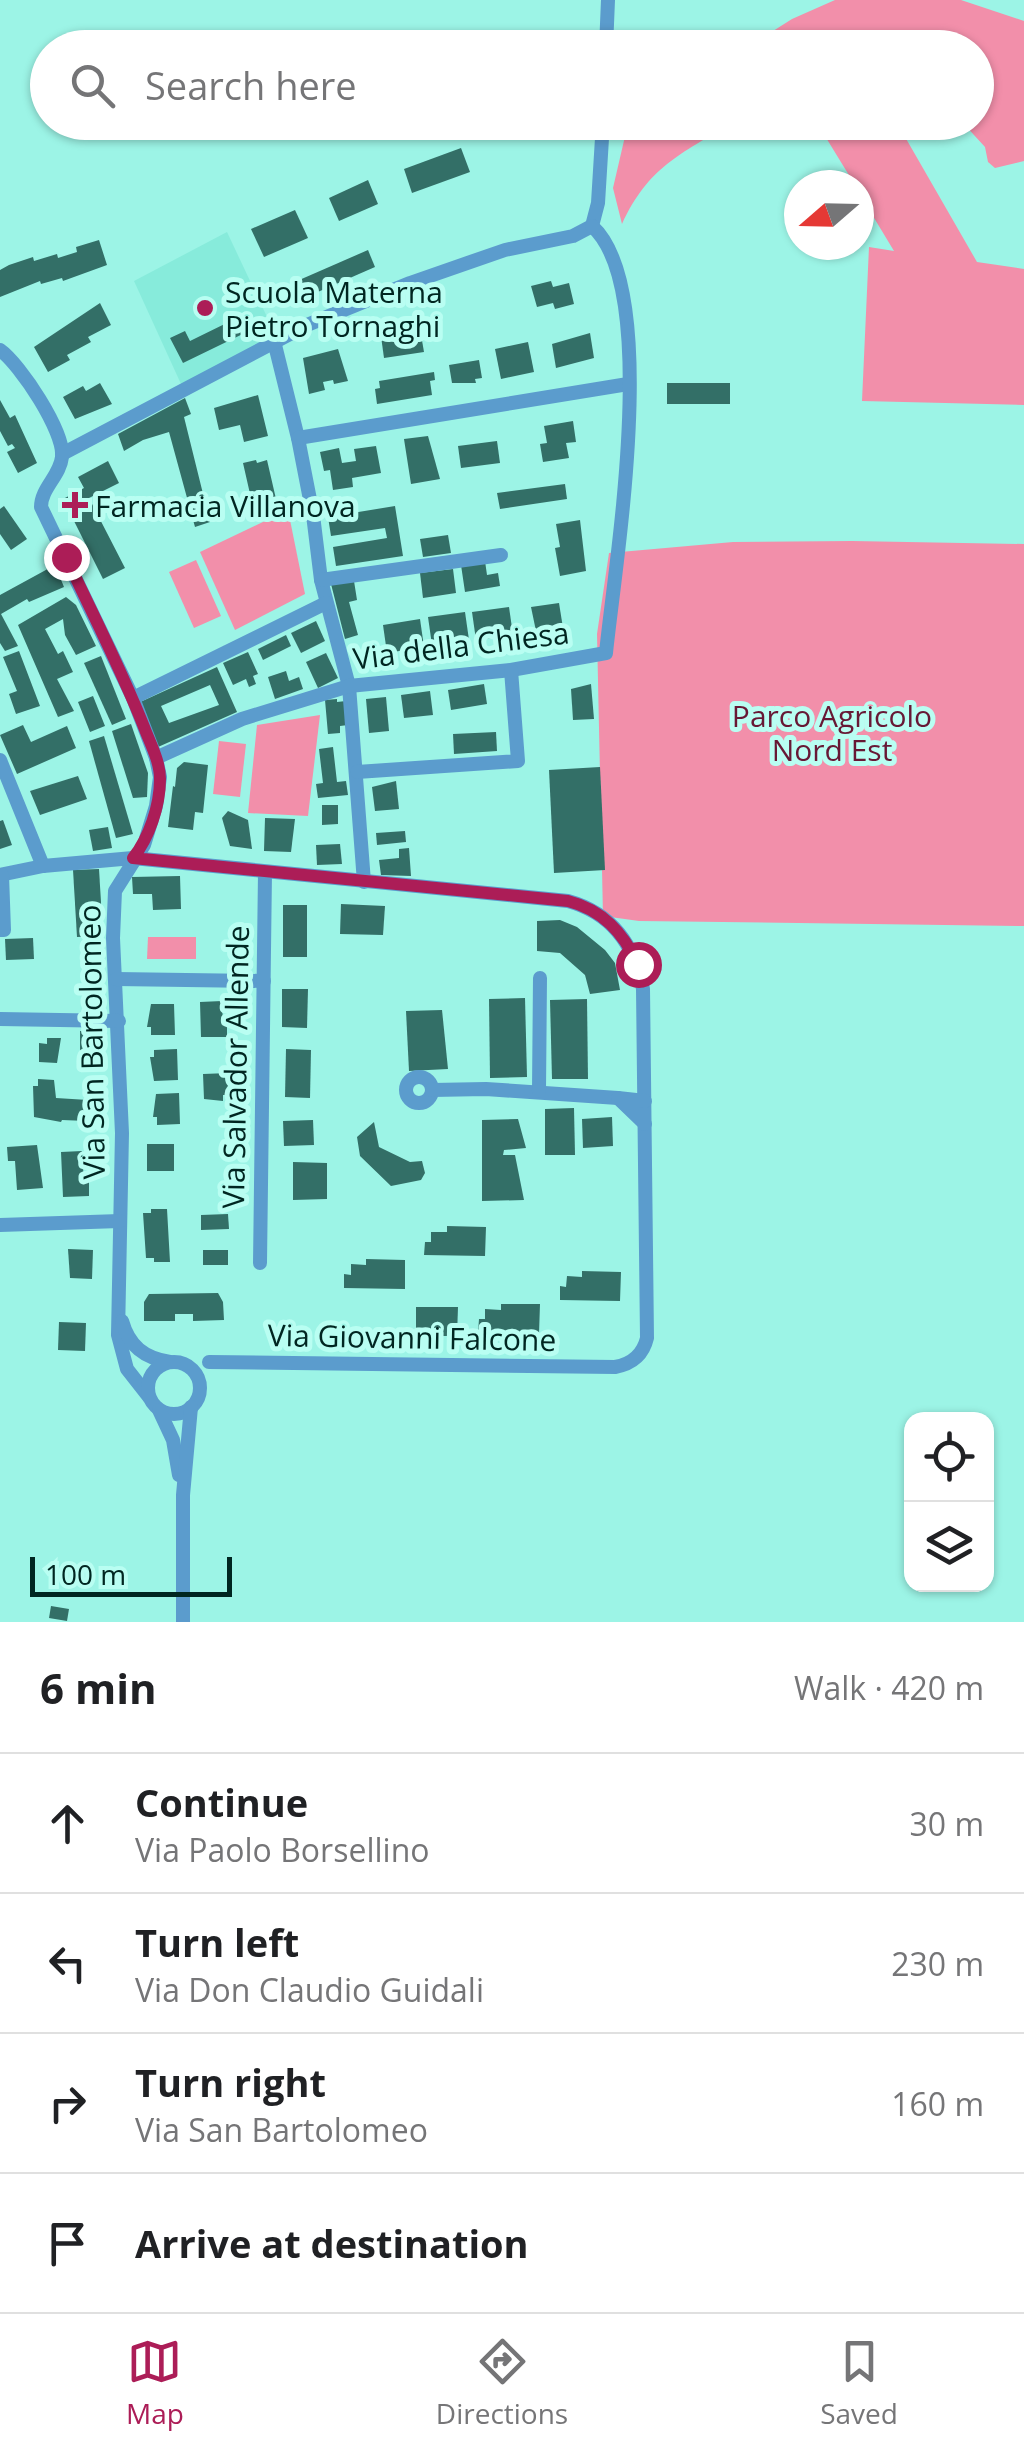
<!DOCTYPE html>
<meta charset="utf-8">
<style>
body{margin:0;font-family:"Open Sans",sans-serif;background:#f6f6f6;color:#202124}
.controls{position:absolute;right:30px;bottom:30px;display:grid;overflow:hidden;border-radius:20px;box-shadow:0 2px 8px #0004}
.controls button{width:90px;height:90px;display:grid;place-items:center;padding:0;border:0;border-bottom:2px solid #e0e0e0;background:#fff;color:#202124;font:50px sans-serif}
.compass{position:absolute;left:784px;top:170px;width:90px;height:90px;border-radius:50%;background:#fff;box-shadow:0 2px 8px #0004;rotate:250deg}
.scale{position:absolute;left:30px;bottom:25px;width:202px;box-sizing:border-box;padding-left:10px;border:5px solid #002621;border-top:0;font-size:28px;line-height:35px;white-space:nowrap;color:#002621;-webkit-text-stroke:8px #b9fef2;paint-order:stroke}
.stop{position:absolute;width:30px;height:30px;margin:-22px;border:8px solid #ac1d57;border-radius:50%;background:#fff}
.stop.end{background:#ac1d57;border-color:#fff;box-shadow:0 2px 10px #0008}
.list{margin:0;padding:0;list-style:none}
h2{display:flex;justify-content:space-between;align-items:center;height:130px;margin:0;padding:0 40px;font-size:42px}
h2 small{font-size:32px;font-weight:400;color:#757577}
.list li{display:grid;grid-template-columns:65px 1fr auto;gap:30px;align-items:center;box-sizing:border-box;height:140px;padding:0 40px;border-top:2px solid #e0e0e0}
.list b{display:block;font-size:38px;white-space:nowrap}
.list p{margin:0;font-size:32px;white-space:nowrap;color:#757577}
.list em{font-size:32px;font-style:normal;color:#757577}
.icon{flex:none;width:55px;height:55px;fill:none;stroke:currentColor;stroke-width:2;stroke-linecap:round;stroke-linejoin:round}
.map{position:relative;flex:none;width:1024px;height:1622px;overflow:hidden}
.search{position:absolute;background:#fff;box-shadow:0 2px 8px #0004;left:30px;right:30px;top:30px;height:110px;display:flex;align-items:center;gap:25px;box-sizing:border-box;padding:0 35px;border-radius:55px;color:#757577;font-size:38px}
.sheet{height:690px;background:#fff}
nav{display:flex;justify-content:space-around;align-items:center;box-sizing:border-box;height:140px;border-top:2px solid #e0e0e0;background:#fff;font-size:28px;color:#757577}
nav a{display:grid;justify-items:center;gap:5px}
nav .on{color:#ac1d57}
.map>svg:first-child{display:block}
.built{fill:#87ebdb}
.green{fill:#f28faa}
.building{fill:#336f67;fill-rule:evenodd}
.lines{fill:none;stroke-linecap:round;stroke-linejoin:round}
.minor{stroke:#5b9ccd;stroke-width:14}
.route{stroke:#ac1d57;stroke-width:12}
.poi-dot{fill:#ac1d57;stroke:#b9fef2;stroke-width:4}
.labels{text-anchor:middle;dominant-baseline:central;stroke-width:10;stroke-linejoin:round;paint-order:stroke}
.poi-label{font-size:30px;fill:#002621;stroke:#b9fef2;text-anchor:start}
.street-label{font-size:30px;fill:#002621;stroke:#b9fef2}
.park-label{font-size:30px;fill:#671835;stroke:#b9fef2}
</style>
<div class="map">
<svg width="1024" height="1622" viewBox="0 0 1024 1622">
<rect width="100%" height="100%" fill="#9cf4e6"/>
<!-- built -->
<polygon class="built" points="227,232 276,336 181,384 134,281"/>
<!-- green -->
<g class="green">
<polygon points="835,0 961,0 1024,21 1024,161 995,168 988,162 985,147 963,123 976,122 976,48 748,47 792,19"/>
<path d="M640,123H731C680,155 649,166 622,224L613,188L626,132Z"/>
<polygon points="817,123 897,123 977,262 1024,269 1024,405 862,401 869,247 894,251 859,193 859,185 855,185"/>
<polygon points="288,510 305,594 235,630 200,552"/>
<polygon points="852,541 1024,544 1024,926 639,921 603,916 597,634 609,553 733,542"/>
<polygon points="196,560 221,616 194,628 169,572"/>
<polygon points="320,715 308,816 248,813 257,725"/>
<polygon points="219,741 246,744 240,797 213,794"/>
<polygon points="148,937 196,937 196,959 147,959"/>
</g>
<!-- building -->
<g class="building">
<polygon points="461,148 470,172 412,193 404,169"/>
<polygon points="368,180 378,204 339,221 329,198"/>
<polygon points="295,210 308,238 264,257 251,229"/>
<polygon points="99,240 107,265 63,281 62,278 41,284 40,281 0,297 0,270 9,265 33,257 34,261 57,254 58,258 77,252 76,247"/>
<polygon points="368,250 375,267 304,298 297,281"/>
<polygon points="551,281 553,287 569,283 574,304 555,309 553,303 537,307 531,286"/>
<polygon points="100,303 111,325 88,337 91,342 67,355 70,360 48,372 34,347"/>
<polygon points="243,315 251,330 183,363 170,338 185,331 190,341"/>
<polygon points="419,323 424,352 384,358 380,329"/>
<polygon points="590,333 594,358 556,368 552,344"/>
<polygon points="528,342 534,372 501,379 495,349"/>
<polygon points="338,349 348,381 334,384 333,380 323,382 325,390 309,394 303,358"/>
<polygon points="479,360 482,378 475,379 476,383 452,383 449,365"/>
<polygon points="434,372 435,380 430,381 432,395 377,404 375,389 380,388 379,381"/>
<polygon points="100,383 112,404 75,419 63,397 83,386 86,391"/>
<rect x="667" y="383" width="63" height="21"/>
<polygon points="258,395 268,436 244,442 240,425 219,430 214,408"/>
<polygon points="185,398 191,414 184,417 210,522 195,527 169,432 143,440 124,451 118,434"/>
<polygon points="0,400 10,418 15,415 37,463 18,473 7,452 15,448 12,444 8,446 0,431"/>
<polygon points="573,421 576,442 566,443 569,458 543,462 540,444 547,443 544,426"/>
<polygon points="428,436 440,479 411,484 404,439"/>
<polygon points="497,441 500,463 461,468 458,446"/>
<polygon points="376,446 381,473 352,478 353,487 333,490 330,470 324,471 320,452 339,448 342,463 356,461 354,449"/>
<polygon points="256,460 257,463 267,460 276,499 253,507 243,463"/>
<polygon points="108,461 119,483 89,498 125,568 103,579 63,499 84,488 78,477"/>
<polygon points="565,484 567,499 500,509 497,493"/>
<polygon points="4,506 27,539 11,550 0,534 0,509"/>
<polygon points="395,506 403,556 336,566 333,547 387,538 385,528 331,536 328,517"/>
<polygon points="580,520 586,571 560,576 555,548 560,547 556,524"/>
<polygon points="448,535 451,553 423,557 420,539"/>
<polygon points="485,561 487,575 498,573 500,586 465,592 461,565"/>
<polygon points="55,565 64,587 29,602 27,599 1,614 18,646 5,651 0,643 0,595"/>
<polygon points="453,569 456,593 423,598 420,573"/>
<polygon points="354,581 357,600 349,602 358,635 345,639 331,584"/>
<polygon points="66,597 76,605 96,646 76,655 65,635 63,619 45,629 58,654 63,651 73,672 57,679 74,711 58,717 18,625"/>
<polygon points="559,603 563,628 536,631 531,607"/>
<polygon points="509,607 513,635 476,640 472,612"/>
<polygon points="465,612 469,640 432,645 428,617"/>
<polygon points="420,619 424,647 387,653 383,625"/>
<polygon points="316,621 325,641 301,653 291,633"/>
<polygon points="286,635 291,646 263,660 258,649"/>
<polygon points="19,651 40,706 16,714 9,694 17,691 3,657"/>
<polygon points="248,652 258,674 253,676 256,684 249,687 246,679 233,685 223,663"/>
<polygon points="326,653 338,678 318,688 306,662"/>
<polygon points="101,656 126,719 112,725 84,663"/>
<path d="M217,667L237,712L158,747L138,703ZM210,685L219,705L169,723L161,706Z"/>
<polygon points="286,671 289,681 299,677 303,689 275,699 268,677"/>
<polygon points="484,684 487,704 451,710 448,690"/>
<polygon points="591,684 594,719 573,720 571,689"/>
<polygon points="430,691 433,715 404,718 401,695"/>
<polygon points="93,696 105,726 90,732 78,702"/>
<polygon points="386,697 389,731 369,733 366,699"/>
<polygon points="337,699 337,702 346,701 348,725 340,726 340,733 328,734 325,700"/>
<polygon points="131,724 148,773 147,797 133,798 112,731"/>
<polygon points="23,725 31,742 67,726 76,748 17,774 0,735"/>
<polygon points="496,732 497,751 454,754 453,734"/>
<polygon points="104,736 133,834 116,838 89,741"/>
<polygon points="333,747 337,782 346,781 348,795 318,798 316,784 323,783 319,749"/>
<polygon points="184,762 208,765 203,813 195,812 193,830 168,827 173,786 175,787 177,768"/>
<polygon points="600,767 605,870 554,873 549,770"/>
<polygon points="78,776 87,799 40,815 30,791"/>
<polygon points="396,781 399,809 375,811 372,787"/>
<polygon points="322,805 338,805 338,824 322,825"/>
<polygon points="228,811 248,820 252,849 230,846 222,818"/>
<polygon points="265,818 295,819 291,852 264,851"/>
<polygon points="3,820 12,845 0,849 0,821"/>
<polygon points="108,827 112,848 93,851 89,830"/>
<polygon points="405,831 406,842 377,845 376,833"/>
<polygon points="340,844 342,864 317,865 316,845"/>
<polygon points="409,848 411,876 381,875 379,860 399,858 399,849"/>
<polygon points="99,869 103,936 77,937 73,870"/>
<polygon points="180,876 181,909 153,910 152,894 133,894 132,877"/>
<polygon points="341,904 385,906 383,935 340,934"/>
<rect x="283" y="905" width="24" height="52"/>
<polygon points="560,920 577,927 605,950 615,963 620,990 590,994 585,975 560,953 537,951 537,921"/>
<polygon points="33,938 34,959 6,960 5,939"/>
<polygon points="282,989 308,989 307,1028 282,1027"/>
<polygon points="525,998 527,1077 490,1078 489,999"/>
<polygon points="587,999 588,1079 552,1079 550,1000"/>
<polygon points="222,1001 223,1025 227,1025 227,1037 201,1037 200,1002"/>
<polygon points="151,1004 174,1004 175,1035 151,1035 151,1027 147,1027"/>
<polygon points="442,1010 448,1069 409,1071 406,1011"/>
<rect x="80" y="1031" width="20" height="36"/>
<polygon points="47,1038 61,1038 57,1063 39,1062 39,1043 47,1044"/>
<polygon points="177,1049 178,1080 154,1081 150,1057 154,1057 154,1050"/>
<polygon points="286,1049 311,1050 310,1098 285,1097"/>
<polygon points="229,1073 230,1095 223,1095 223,1101 204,1099 203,1074"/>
<polygon points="38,1079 54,1080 56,1098 88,1100 87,1121 62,1120 61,1122 34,1117 33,1086 38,1086"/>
<polygon points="179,1093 180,1124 157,1125 157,1117 153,1117 156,1094"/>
<polygon points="574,1108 575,1155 545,1155 545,1109"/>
<polygon points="612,1117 613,1146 583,1148 582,1119"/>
<polygon points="518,1119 526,1148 504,1150 503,1155 515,1155 524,1200 482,1201 482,1120"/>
<polygon points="313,1120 314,1145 284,1146 283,1121"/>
<polygon points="374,1122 379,1147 410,1162 422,1161 425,1173 421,1180 391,1186 360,1156 357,1137"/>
<rect x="147" y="1144" width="27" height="27"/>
<polygon points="37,1145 43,1188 17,1190 15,1161 8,1161 7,1147"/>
<polygon points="82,1151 84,1182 89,1182 89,1196 63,1197 61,1152"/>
<polygon points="293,1162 327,1163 327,1199 293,1200"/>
<polygon points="151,1209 167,1209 170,1262 154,1262 154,1258 146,1258 143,1213 151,1213"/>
<polygon points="228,1214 229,1229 201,1230 201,1215"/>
<polygon points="447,1226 486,1227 485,1256 424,1255 425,1242 431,1242 431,1232 447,1232"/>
<polygon points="68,1249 93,1250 92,1279 70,1278"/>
<rect x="203" y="1250" width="25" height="15"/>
<polygon points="366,1259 405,1260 405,1289 344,1288 344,1274 351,1275 351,1264 366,1265"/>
<polygon points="582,1271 621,1272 620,1301 560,1300 560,1286 566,1287 567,1276 582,1277"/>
<polygon points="218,1293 223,1302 224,1320 193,1321 193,1314 175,1314 175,1321 144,1321 144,1302 149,1294"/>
<polygon points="501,1304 540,1304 539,1334 478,1333 479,1319 485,1319 485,1309 501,1310"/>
<polygon points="416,1307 458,1307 457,1336 416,1336"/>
<polygon points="59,1322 86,1323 85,1351 58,1350"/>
<polygon points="51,1606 69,1609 67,1621 49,1618"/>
</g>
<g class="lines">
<!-- minor -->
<g class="minor">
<polyline points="606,48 608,0"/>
<polyline points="592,226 598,203 603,122"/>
<polyline points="274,341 298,438 313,515 321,580 349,686 364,882"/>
<path d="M0,350C20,364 65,432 62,457C60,476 41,488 41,507L133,698L156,758L160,777L156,806L144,845L115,891L113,938L122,1133L118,1335L127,1369L149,1397"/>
<polyline points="298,438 628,384"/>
<polyline points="62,454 307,325 410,283 505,250 573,236 592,226"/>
<polyline points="321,580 501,555"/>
<polyline points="133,698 326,603"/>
<path d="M156,758L242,719L349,686L511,670L606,653C615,563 662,289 592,226"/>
<polyline points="0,760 43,866"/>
<polyline points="357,772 518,761 511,670"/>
<path d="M0,875L43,866L133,858L568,901C612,913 635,946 643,989L647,1338C643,1355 632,1364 615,1367L209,1362"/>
<polyline points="0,930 4,930 2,875"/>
<polyline points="116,979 264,981"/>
<polyline points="0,1019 119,1021"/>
<circle cx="419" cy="1090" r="13"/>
<polyline points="432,1090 486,1089 618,1098"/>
<polyline points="539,1091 540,978"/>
<polyline points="645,1101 618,1098 645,1124"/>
<polyline points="0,1225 120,1221"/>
<polyline points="260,1263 265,872"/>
<path d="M122,1321C129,1346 144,1358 170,1362"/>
<circle cx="174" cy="1388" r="26"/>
<polyline points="159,1410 173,1440 179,1475"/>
<polyline points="183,1622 183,1495 191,1407"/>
</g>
</g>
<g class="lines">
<!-- route -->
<path class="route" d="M66,557C92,613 121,669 144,727C150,743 160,761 160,779C160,806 149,838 133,858L568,901C603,910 623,933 638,964"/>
</g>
<!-- markers -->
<g class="poi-dot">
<circle cx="205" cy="308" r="10"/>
<path d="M70 490h10v10h10v10h-10v10h-10v-10h-10v-10h10z"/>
</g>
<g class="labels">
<!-- poi labels -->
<g class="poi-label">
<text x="225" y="291">Scuola Materna<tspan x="225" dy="34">Pietro Tornaghi</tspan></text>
<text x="95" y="505">Farmacia Villanova</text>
</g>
<!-- street labels -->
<g class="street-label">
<text transform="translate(461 645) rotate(-7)">Via della Chiesa</text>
<text transform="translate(91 1042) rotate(-91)">Via San Bartolomeo</text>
<text transform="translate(235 1067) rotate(-89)">Via Salvador Allende</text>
<text transform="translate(412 1337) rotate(1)">Via Giovanni Falcone</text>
</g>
<!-- park labels -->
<g class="park-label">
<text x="832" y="715">Parco Agricolo<tspan x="832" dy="34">Nord Est</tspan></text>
</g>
</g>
</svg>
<div class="controls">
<button><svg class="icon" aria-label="locate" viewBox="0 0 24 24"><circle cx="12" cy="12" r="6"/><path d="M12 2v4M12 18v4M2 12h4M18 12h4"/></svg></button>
<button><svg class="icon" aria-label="layers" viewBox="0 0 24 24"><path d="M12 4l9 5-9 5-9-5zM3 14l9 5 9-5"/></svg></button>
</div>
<svg class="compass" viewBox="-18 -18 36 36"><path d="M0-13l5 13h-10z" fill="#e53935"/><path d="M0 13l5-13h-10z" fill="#757577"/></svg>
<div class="scale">100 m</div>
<div class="stop" style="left:638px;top:964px"></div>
<div class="stop end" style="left:66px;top:557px"></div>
<div class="search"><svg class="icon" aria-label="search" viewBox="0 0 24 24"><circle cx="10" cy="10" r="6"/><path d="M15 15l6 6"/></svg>Search here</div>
</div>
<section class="sheet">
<h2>6 min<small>Walk · 420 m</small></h2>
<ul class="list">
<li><svg class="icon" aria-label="ahead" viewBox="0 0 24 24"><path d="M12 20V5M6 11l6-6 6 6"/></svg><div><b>Continue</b><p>Via Paolo Borsellino</p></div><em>30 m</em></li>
<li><svg class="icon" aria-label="left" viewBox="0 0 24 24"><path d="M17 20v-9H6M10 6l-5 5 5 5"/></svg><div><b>Turn left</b><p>Via Don Claudio Guidali</p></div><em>230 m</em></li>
<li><svg class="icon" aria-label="right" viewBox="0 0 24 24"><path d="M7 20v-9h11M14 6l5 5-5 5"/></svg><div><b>Turn right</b><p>Via San Bartolomeo</p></div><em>160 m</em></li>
<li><svg class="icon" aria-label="arrive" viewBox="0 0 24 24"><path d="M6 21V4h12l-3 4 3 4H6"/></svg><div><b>Arrive at destination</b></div></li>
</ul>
</section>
<nav>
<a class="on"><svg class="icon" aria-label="map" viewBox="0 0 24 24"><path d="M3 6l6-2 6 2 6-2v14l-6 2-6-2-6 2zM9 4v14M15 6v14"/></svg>Map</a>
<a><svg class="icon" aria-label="directions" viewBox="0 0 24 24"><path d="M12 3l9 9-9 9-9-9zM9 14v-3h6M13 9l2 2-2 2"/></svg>Directions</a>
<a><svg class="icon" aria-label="saved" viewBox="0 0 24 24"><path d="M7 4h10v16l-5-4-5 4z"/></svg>Saved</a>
</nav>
